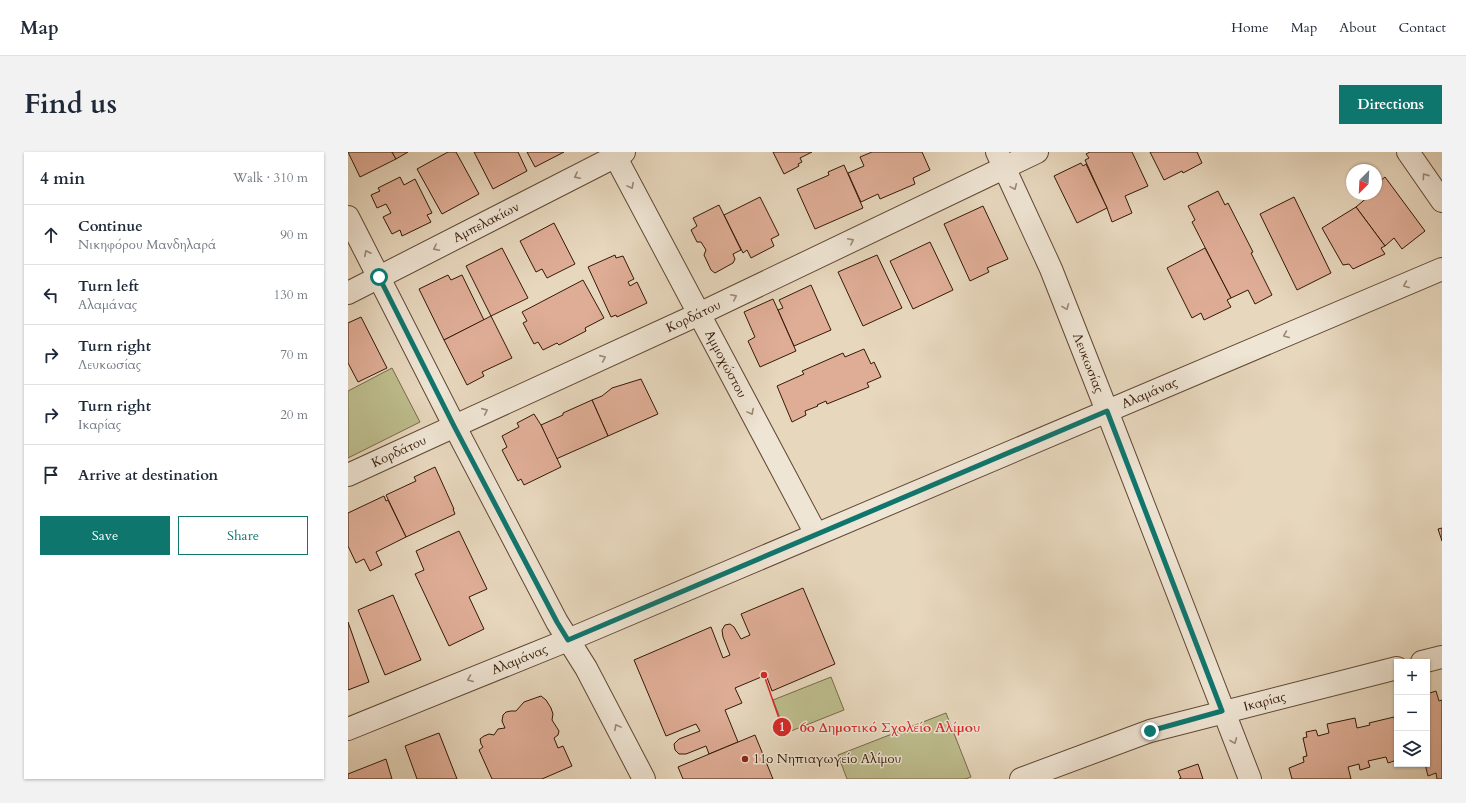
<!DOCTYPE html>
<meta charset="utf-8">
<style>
body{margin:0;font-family:Cardo,serif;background:#f2f2f3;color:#1f2937}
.controls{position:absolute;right:12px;bottom:12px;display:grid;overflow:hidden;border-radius:0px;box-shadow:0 1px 3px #0004}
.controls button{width:36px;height:36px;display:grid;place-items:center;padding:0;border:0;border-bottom:1px solid #e0e1e3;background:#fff;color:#1f2937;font:20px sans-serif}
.compass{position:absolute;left:998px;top:12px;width:36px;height:36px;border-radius:50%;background:#fff;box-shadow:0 1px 3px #0004;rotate:204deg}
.stop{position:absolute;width:12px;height:12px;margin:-9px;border:3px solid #0f766e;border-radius:50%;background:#fff}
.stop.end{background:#0f766e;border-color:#fff;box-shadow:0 1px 4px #0008}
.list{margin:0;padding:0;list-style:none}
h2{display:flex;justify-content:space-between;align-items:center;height:52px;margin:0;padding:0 16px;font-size:17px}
h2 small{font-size:13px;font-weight:400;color:#747a83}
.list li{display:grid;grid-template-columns:26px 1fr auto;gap:12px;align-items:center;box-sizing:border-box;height:60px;padding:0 16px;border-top:1px solid #e0e1e3}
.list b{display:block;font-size:15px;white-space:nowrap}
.list p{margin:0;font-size:13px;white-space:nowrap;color:#747a83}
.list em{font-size:13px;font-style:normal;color:#747a83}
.actions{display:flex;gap:8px;padding:12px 16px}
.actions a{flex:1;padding:9px 0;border:1px solid #0f766e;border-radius:0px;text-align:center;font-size:14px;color:#0f766e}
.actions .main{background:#0f766e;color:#fff}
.icon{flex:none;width:22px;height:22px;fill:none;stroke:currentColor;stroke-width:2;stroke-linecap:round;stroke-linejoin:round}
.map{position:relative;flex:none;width:1094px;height:627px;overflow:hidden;border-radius:0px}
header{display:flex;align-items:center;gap:24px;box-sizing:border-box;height:56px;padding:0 20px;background:#fff;border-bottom:1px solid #e0e1e3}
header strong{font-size:19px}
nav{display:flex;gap:22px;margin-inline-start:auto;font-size:14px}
.intro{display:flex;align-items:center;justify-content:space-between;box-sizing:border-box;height:96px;padding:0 24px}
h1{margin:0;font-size:28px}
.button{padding:10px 18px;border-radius:0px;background:#0f766e;color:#fff;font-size:14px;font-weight:700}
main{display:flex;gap:24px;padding:0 24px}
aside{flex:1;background:#fff;border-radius:0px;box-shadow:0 1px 3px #0004}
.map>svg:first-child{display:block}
.green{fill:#bdbc8c;stroke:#786a49}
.building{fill:#dfad96;stroke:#341906}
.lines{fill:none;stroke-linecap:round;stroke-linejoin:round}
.street-casing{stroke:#614834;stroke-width:24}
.street{stroke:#efe5d4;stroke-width:22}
.oneway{stroke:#9b8977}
.route{stroke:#0f766e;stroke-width:5}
.poi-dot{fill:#8f2418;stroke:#efe5d4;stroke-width:1.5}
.labels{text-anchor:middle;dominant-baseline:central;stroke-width:3;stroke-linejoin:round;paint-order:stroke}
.street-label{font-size:13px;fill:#341906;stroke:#efe5d4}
.poi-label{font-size:13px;fill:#341906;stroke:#efe5d4;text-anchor:start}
.leader{fill:none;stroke:#d62828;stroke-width:1.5}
.callout-dot{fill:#d62828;stroke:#efe5d4;stroke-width:1.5}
.mark-label{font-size:12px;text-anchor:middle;font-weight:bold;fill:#fff}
.callout-label{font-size:14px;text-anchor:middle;font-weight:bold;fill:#d62828;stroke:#efe5d4;stroke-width:3;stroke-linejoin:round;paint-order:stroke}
</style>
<header>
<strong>Map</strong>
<nav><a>Home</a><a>Map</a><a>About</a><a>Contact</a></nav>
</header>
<div class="intro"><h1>Find us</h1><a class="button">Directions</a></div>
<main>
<aside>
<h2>4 min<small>Walk · 310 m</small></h2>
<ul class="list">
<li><svg class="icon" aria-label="ahead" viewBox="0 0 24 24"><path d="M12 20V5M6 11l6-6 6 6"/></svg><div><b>Continue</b><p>Νικηφόρου Μανδηλαρά</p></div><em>90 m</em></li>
<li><svg class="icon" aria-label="left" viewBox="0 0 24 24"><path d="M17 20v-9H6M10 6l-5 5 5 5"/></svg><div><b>Turn left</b><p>Αλαμάνας</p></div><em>130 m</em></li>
<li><svg class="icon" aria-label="right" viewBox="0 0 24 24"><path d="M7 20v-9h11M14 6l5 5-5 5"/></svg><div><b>Turn right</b><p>Λευκωσίας</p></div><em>70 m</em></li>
<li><svg class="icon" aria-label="right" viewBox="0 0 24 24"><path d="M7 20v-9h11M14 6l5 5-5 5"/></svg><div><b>Turn right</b><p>Ικαρίας</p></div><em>20 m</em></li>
<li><svg class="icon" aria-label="arrive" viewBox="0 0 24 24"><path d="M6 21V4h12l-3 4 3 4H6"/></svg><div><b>Arrive at destination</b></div></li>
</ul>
<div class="actions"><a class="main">Save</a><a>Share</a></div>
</aside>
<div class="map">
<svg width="1094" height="627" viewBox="0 0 1094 627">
<rect width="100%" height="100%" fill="#e7d7bd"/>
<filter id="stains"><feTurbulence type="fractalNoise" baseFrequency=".005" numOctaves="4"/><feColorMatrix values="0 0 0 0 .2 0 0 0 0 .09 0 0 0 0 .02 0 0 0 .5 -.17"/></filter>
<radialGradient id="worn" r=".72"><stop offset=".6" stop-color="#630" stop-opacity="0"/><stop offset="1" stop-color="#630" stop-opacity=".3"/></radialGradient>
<!-- green -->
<g class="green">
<polygon points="44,216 72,270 0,306 0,239"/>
<polygon points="483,525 496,558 438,581 425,548"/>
<polygon points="598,561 623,625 617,627 499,627 490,603"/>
</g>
<!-- building -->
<g class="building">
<polygon points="0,0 44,0 48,7 12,25"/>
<polygon points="44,0 60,0 48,7"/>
<polygon points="100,0 108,0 131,42 94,62 69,17"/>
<polygon points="126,0 170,0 179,19 145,37"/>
<polygon points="179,0 216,0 187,15"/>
<polygon points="425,0 464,0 452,6 454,10 450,12 451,14 436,22"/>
<polygon points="524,0 574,0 582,18 565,26 567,32 532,47 530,42 513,50 500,21 516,14 512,5"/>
<polygon points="742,0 784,0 800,34 777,44 784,61 764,70 759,56 737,8 741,6 738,2"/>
<polygon points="802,0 849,0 854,11 835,21 834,19 816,28"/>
<polygon points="733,11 735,14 738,12 759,56 729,71 706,24"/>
<polygon points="496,13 515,56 467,77 449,37 481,23 480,20"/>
<polygon points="1028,24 1032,29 1037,25 1077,79 1054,97 1046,86 1037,94 1008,55 1021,44 1020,42 1028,42"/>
<polygon points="52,25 56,33 67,27 84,61 79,63 83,70 54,84 52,78 44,82 35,65 43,61 38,52 29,56 23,43 32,39 30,36"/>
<polygon points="870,39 877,53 880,51 905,100 903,101 924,143 907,152 900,138 883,146 844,70 847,68 840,54"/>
<polygon points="412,45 431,83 423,87 426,94 403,106 399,98 395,101 376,63"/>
<polygon points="946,45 983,121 949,138 912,62"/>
<polygon points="371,53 393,98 385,102 387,107 385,111 367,121 363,118 356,103 358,98 353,90 349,90 343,78 349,74 345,66"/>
<polygon points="635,54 660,107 639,116 641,120 622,129 596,72"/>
<polygon points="1008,55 1037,94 1033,96 1037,102 1005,117 1001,112 995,113 974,76"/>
<polygon points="206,71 227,112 199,126 194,117 188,120 172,89"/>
<polygon points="582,90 605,138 565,157 542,109"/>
<polygon points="154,96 180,146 143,164 118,114"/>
<polygon points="857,96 883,146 879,148 883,155 856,168 853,161 844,166 819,116"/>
<polygon points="267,103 268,106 275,104 286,127 280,130 282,134 289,130 299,151 269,165 268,163 263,165 240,115"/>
<polygon points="529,103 554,156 515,174 490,120"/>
<polygon points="100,123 103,128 114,123 136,168 96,188 71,137"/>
<polygon points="235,128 256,166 237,176 238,179 211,193 209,191 195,198 190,190 186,192 175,171 179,169 174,160"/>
<polygon points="463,133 483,178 446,194 430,158 435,156 431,148"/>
<polygon points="425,147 448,199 412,215 400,189 407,185 396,160"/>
<polygon points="143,164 164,206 134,220 136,224 119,233 96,188"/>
<polygon points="13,165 39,216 10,230 0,211 0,171"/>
<polygon points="516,197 523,212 526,210 533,225 519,231 521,235 479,252 478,249 469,253 470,254 457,259 458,263 444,270 429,234 456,222 454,219 495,201 497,205"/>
<polygon points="293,227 310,262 260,284 244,248 254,244 264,236"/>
<polygon points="244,248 260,284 208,307 193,273 215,263 215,261"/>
<polygon points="186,262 193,273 213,315 176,333 173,327 170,329 154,298 159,295 154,284 171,275 169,271"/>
<polygon points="87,315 106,357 105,357 107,362 58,385 38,343 68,329 66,325"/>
<polygon points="36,344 38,349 40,348 58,385 28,400 34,413 22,419 16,407 8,411 0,394 0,361"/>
<polygon points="1094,376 1094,389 1090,377"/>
<polygon points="111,379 139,437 121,445 136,477 101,494 67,422 76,418 68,399"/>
<polygon points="455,436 487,512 424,539 418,523 387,536 394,551 377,558 390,590 361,602 358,594 338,602 331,602 327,598 326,592 331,587 352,579 348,572 318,584 286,508 363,475 375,506 382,503 375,485 374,478 377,473 382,472 386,475 393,487 402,483 393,462"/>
<polygon points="45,443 73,508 37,523 10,458"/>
<polygon points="0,470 21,530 0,538"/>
<polygon points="1088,539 1091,549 1094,548 1094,627 1089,627 1088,621 1080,624 1077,612 1079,612 1079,542"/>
<polygon points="193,544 198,548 203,556 205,562 204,568 211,579 210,583 206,586 210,596 215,594 224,614 194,627 144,627 131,598 135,595 133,592 132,587 136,584 141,582 146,583 150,577 157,576 154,569 155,563 158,560 163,559 168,559 176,550"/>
<polygon points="1046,565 1049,577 1049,608 1040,611 1038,605 1020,609 1022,615 1012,618 1011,612 1000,615 1003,627 944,627 941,616 956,610 955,605 959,604 955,586 959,585 958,580 968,578 970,584 981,581 979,572 1007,566 1009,576 1022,573 1021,571"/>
<polygon points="91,581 109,627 69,627 57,594"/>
<polygon points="407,583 425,627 335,627 330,615"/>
<polygon points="38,607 44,627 0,627 0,622"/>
<polygon points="850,612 855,627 831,627 833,626 830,619"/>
</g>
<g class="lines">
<defs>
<g id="street">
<path id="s1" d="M265,0L468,382"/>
<path id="s2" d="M649,0L703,117L759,259L902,627"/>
<polyline points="1060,0 1094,49"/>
<polyline points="0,65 106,273 209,470 238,516 296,627"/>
<path id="s3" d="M0,141L276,0"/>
<path id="s4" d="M0,323L351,162L689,0"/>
<polyline points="1074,510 1094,505"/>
<path id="s5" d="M0,577L220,488L1094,117"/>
<path id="s6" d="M673,627L802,579L1049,516"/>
</g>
</defs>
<!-- street casing -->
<use href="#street" class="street-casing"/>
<!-- street -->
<use href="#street" class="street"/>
</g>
<!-- one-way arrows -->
<defs><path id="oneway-chevron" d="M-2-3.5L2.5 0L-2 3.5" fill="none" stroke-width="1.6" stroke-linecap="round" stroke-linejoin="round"/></defs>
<g class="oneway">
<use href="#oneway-chevron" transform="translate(229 24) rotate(153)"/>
<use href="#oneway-chevron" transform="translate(1077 24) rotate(-125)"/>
<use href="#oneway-chevron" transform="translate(283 34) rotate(62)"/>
<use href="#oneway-chevron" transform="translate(666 35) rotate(66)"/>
<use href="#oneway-chevron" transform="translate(503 89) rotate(-26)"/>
<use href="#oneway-chevron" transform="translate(88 96) rotate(153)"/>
<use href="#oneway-chevron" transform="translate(19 101) rotate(-117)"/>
<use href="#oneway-chevron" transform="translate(1058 133) rotate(157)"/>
<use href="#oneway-chevron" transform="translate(386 145) rotate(-26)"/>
<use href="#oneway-chevron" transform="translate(718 155) rotate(68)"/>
<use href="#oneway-chevron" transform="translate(938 183) rotate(157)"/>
<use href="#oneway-chevron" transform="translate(255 206) rotate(-24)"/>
<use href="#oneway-chevron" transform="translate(137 259) rotate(-24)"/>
<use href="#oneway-chevron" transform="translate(403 260) rotate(62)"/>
<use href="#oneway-chevron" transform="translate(122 527) rotate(158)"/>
<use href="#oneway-chevron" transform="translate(269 575) rotate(-118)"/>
<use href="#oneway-chevron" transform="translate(886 589) rotate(68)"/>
</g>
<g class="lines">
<!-- route -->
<polyline class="route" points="31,125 106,274 209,470 220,488 759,259 874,559 802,579"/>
</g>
<!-- markers -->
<circle class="poi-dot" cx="397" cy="607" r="4"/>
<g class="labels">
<!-- street labels -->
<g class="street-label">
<text stroke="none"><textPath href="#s3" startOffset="155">Αμπελακίων</textPath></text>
<text stroke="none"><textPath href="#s4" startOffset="380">Κορδάτου</textPath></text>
<text stroke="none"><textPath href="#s2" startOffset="230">Λευκωσίας</textPath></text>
<text stroke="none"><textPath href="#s1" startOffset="240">Αμμοχώστου</textPath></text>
<text stroke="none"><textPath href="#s5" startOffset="869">Αλαμάνας</textPath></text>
<text stroke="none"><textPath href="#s4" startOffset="56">Κορδάτου</textPath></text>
<text stroke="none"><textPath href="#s5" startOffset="185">Αλαμάνας</textPath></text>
<text stroke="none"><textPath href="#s6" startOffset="256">Ικαρίας</textPath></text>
</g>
<!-- poi labels -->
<g class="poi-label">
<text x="405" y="607">11ο Νηπιαγωγείο Αλίμου</text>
</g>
</g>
<!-- callouts -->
<path class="leader" d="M416 523L434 575"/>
<g class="callout-dot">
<circle cx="416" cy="523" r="4"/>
<circle cx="434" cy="575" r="10"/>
</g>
<g class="mark-label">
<text x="434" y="579">1</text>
</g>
<g class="callout-label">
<text x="542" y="580">6ο Δημοτικό Σχολείο Αλίμου</text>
</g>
<rect width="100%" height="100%" filter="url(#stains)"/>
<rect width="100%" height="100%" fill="url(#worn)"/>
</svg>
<div class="controls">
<button>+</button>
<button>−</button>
<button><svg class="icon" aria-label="layers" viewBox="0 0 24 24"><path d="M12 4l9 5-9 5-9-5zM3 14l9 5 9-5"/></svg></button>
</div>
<svg class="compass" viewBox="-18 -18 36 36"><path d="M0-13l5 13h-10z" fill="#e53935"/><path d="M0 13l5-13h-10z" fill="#747a83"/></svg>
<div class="stop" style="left:31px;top:125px"></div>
<div class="stop end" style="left:802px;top:579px"></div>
</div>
</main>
